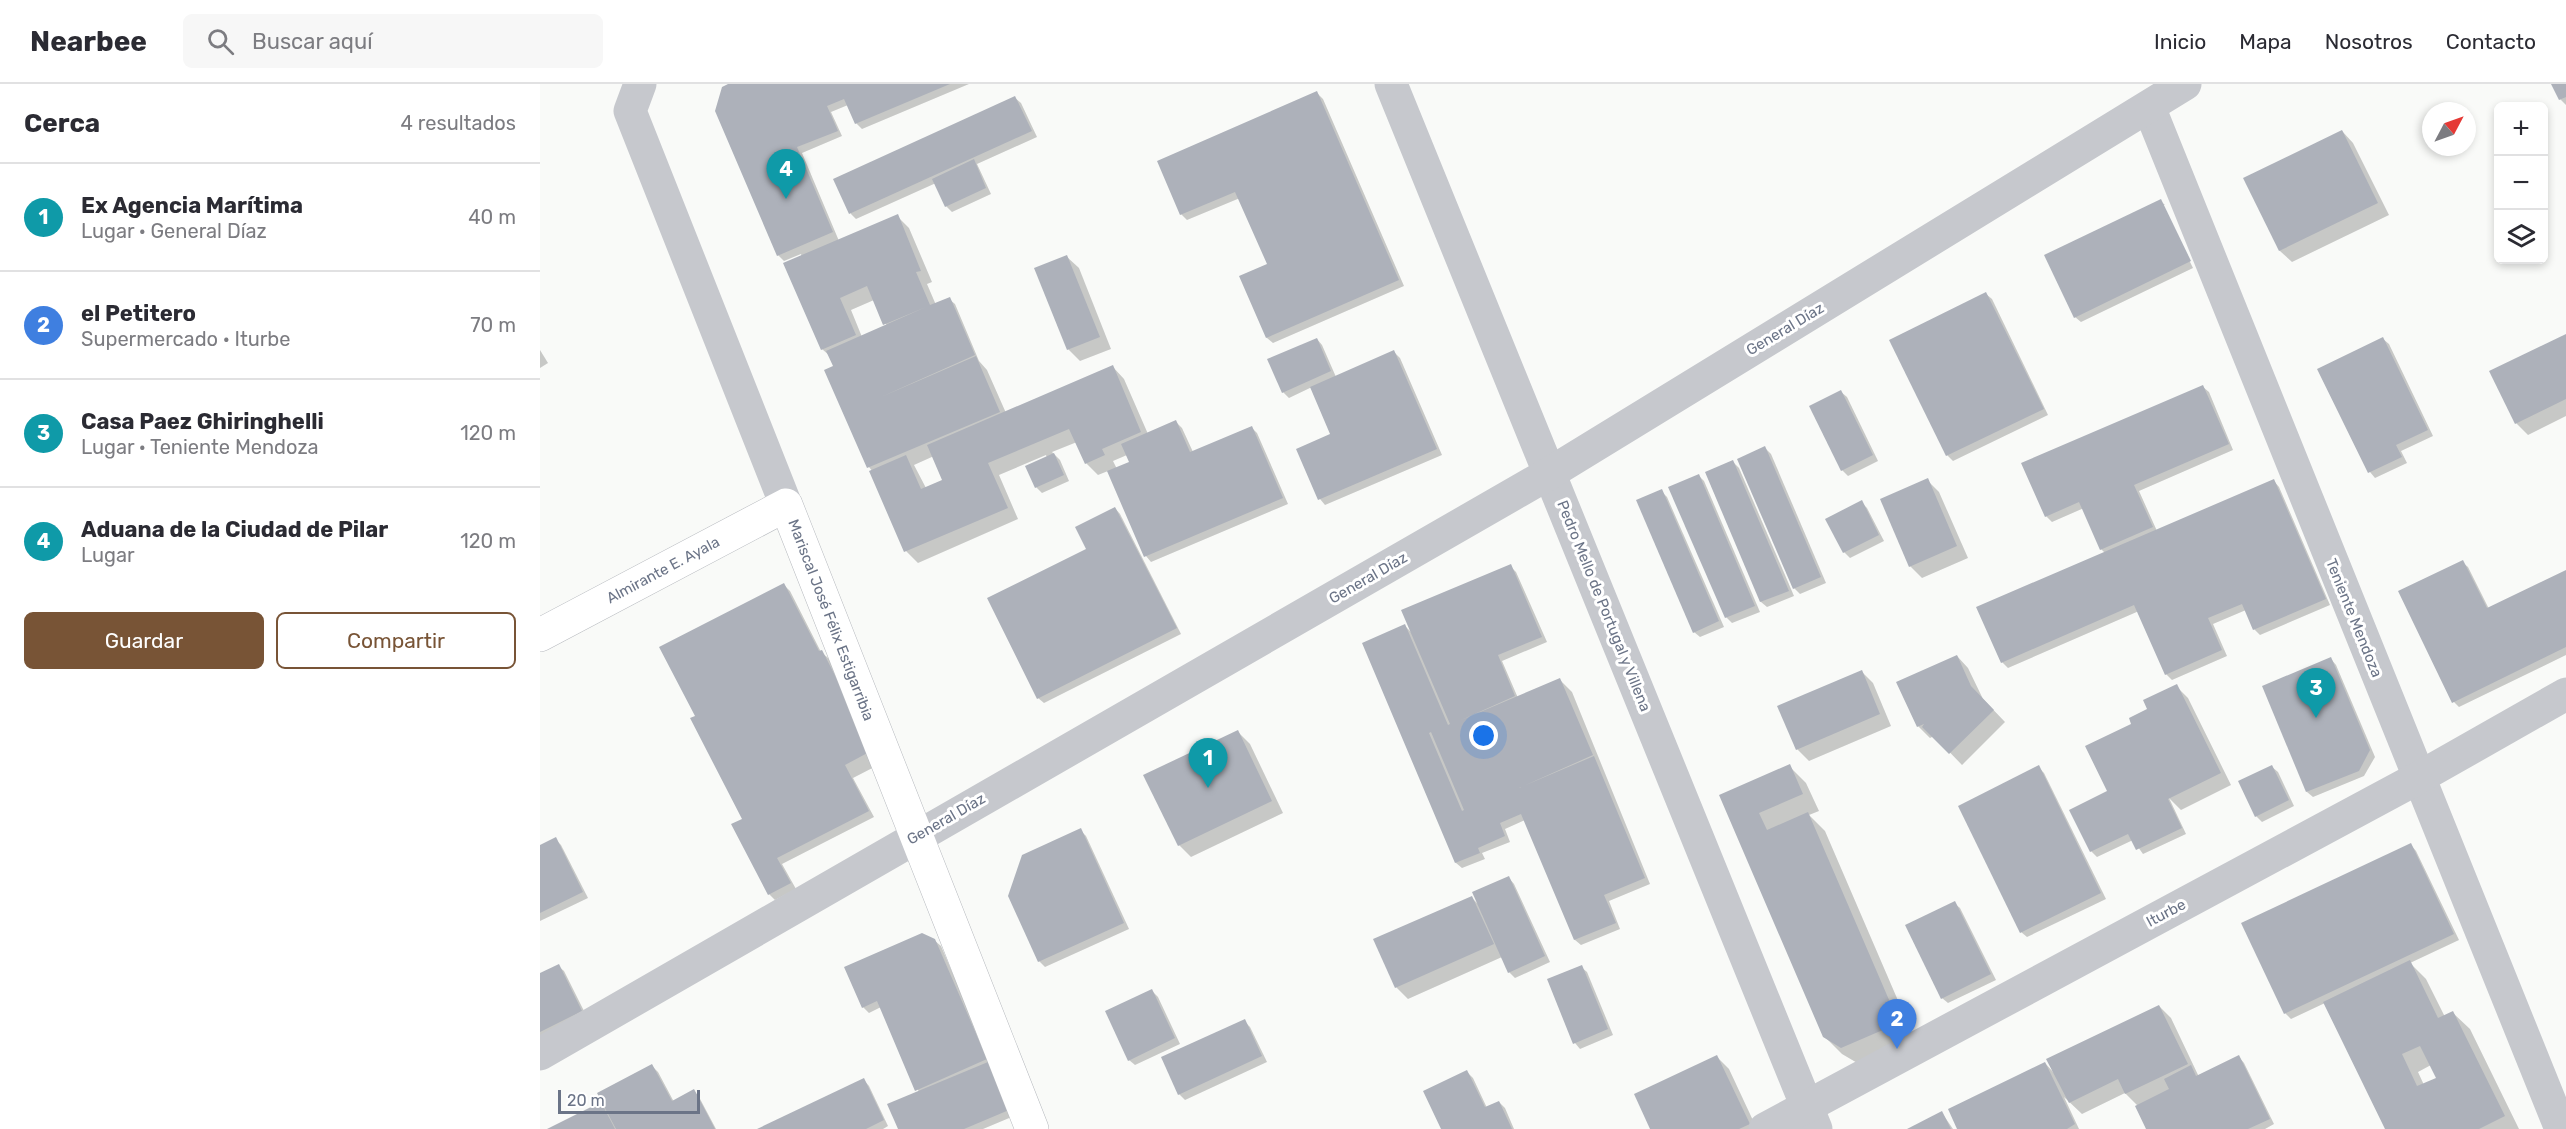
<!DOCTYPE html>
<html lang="es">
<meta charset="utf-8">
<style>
body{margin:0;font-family:Rubik,sans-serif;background:#f7f7f7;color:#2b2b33}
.controls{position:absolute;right:18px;top:18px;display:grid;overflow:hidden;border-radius:9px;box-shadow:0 3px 9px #0003}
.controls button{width:54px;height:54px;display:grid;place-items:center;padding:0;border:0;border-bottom:2px solid #e1e1e2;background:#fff;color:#2b2b33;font:30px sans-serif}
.compass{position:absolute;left:1882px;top:18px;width:54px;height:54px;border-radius:50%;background:#fff;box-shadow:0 3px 9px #0003;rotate:49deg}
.scale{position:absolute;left:18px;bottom:15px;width:142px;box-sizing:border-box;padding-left:6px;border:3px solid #6b7487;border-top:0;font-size:16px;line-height:21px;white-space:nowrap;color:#6b7487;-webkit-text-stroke:4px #fff;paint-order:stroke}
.you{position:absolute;left:944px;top:652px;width:21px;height:21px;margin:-15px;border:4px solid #fff;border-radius:50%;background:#1a73e8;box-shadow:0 0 0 9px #1a73e833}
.badge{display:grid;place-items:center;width:39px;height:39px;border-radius:50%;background:#785436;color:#fff;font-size:20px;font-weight:700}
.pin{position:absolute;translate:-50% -50px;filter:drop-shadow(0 2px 3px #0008)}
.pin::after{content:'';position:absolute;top:32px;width:21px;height:18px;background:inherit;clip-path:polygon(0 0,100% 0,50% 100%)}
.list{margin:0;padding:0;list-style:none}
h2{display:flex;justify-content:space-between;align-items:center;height:78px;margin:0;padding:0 24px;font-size:26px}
h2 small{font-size:20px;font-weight:400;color:#7c7c81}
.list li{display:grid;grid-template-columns:39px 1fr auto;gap:18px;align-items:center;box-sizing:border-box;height:108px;padding:0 24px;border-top:2px solid #e1e1e2}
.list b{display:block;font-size:22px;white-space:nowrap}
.list p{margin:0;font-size:20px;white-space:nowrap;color:#7c7c81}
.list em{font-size:20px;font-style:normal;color:#7c7c81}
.actions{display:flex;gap:12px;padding:18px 24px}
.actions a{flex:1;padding:14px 0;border:2px solid #785436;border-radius:9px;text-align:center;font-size:21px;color:#785436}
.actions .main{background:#785436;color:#fff}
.icon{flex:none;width:33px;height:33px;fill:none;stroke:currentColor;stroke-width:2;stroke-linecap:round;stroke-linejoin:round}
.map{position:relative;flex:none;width:2026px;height:1045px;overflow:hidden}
header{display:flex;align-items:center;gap:36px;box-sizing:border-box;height:84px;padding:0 30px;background:#fff;border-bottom:2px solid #e1e1e2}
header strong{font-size:28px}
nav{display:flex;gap:33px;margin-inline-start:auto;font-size:21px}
.search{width:420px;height:54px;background:#f7f7f7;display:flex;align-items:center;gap:15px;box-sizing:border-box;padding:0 21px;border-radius:9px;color:#7c7c81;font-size:22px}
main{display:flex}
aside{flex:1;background:#fff}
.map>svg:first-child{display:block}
.shadow{fill:#0003;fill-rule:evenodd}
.building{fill:#adb1ba;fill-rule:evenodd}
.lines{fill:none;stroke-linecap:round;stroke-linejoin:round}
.major-casing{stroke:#b7babf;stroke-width:34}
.minor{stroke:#c6c8cd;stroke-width:33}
.major{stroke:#fff;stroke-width:33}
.labels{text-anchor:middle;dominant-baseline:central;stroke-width:6;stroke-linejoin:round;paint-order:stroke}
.street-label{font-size:15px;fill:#6b7487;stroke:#fff}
</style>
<header>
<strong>Nearbee</strong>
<div class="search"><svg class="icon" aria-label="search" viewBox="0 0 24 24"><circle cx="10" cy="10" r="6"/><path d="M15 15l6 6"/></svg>Buscar aquí</div>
<nav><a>Inicio</a><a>Mapa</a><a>Nosotros</a><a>Contacto</a></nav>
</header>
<main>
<aside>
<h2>Cerca<small>4 resultados</small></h2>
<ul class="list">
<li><span class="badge" style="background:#0f9aa8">1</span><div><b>Ex Agencia Marítima</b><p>Lugar · General Díaz</p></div><em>40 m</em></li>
<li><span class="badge" style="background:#3f7fe0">2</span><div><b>el Petitero</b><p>Supermercado · Iturbe</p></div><em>70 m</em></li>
<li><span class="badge" style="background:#0f9aa8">3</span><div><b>Casa Paez Ghiringhelli</b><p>Lugar · Teniente Mendoza</p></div><em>120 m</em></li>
<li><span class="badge" style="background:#0f9aa8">4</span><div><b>Aduana de la Ciudad de Pilar</b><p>Lugar</p></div><em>120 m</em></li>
</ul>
<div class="actions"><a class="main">Guardar</a><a>Compartir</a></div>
</aside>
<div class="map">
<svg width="2026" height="1045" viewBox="0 0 2026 1045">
<rect width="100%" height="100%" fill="#f9faf8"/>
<!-- shadow -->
<g class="shadow">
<path d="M192,0H429L322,45L316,39L308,21L291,28L302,52L262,69L299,157L357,132L369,144L392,198L387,200L396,221L409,215L415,220L439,277L447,286L466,329L573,283L584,295L608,350L636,338L642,344L653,368L711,343L717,349L748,420L611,478L606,472L568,387L558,391L546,379L537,358L512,368L520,376L529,397L502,409L496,403L507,374L506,371L459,391L478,435L378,479L366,467L333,388L329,383L305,330L295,282L291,273L282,265L261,170L244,177L238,171ZM334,216L347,242L322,253L311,226ZM587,371L591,379L577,385L573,377ZM394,372L404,396L386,404L374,381Z"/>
<polygon points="2013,0 2026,0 2026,21 2020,15"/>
<polygon points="777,9 783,15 864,202 733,259 727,254 701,192 729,181 700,114 647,136 641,130 619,78"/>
<polygon points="475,14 481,19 497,53 437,80 451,110 412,128 406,122 396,99 316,135 311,130 295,95"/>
<polygon points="1802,47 1813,59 1849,131 1752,178 1740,167 1705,95"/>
<polygon points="1620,117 1625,121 1622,121 1653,184 1541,238 1535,233"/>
<polygon points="527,173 539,184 571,265 540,277 528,265"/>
<polygon points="1446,210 1452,215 1508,331 1413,377 1407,371"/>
<polygon points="2026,251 2026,332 1988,351 1976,339"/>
<polygon points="777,255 782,261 796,293 854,268 860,274 902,371 785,421 780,415 758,366 792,351 772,303 749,314 743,308"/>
<polygon points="1843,255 1849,260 1893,352 1861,367 1867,379 1835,394 1830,388 1779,286"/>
<polygon points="0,266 8,279 0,284"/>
<polygon points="1663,303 1669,308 1693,366 1599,407 1617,447 1734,397 1739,403 1790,521 1720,551 1714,545 1706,526 1673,540 1687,572 1632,596 1626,590 1599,527 1468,584 1462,578 1565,469 1561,465 1544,424 1512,438 1506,432"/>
<polygon points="1301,308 1307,313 1338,377 1308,392 1302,386"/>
<polygon points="1225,364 1231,370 1286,499 1260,510 1254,504"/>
<polygon points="1193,378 1199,384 1254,512 1227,523 1221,518 1166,389"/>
<polygon points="1159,392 1164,397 1220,528 1192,539 1186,533"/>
<polygon points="1387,396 1399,408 1428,474 1382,494 1370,482"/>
<polygon points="1121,407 1127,413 1184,543 1160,553 1154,548"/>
<polygon points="1321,418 1327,424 1344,457 1310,474 1304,468"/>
<polygon points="575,424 580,430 641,550 504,619 498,614 548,466"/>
<polygon points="1922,478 1928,483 1949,525 2026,488 2026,571 1919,623 1914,618"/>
<polygon points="970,482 976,488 1007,558 962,577 978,614 1020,596 1032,608 1110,800 1069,817 1080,845 1041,861 1035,856 985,736 965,745 970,758 942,769 945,775 922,784 916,779 865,542 873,550"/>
<polygon points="244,501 250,507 281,568 294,579 344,678 313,694 334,733 242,780 256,805 235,816 229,810 205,735 157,632"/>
<polygon points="1417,572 1428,584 1443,615 1465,638 1422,681 1394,652 1390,654 1378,642"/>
<polygon points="1791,575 1796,581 1835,673 1824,692 1773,713 1767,708"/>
<polygon points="1321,587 1333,599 1351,642 1269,677 1257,665"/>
<polygon points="1636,602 1648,614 1691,701 1641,726 1629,714 1646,750 1603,770 1593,756 1557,773 1551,767 1591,641"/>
<polygon points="698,648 710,660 743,729 651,773 639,761"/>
<polygon points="1249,682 1266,699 1279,727 1269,731 1285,747 1375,956 1319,980 1302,970 1284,952 1181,712"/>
<polygon points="1498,683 1504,689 1566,815 1487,853 1481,848"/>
<polygon points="1732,683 1738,688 1754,722 1722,738 1716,732"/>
<polygon points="540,746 546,752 589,845 505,883 499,877"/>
<polygon points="15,755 21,761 48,814 0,837 0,763"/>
<path d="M1871,761L1876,767L1919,856L1870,879L1886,895L1905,933L1913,929L1930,945L1979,1045H1847L1785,919L1751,935L1745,929ZM1891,981L1898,994L1884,1001L1878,988Z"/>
<polygon points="969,794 974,800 1010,878 975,894 969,888 962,873 868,915 856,903 932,814 939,821"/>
<polygon points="1414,819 1420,824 1456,896 1408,919 1402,914"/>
<polygon points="394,856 401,862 474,1032 443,1045 360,1045 379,1008 341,923 329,929 323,923"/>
<polygon points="18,882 24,887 47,933 0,956 0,890"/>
<polygon points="1041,883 1047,888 1073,951 1040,965 1035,959"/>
<polygon points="612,907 618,913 640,960 595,981 589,976"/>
<polygon points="1619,922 1631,934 1659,993 1699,973 1704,979 1734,1040 1725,1045 1608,1045 1598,1022 1585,1009 1542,1030 1524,1013 1539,1045 1419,1045 1505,979 1514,989"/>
<polygon points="704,937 710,943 727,978 645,1016 639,1010"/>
<polygon points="1177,973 1189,985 1217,1045 1112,1045"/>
<polygon points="112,982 118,988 134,1018 154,1007 159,1013 176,1045 11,1045 64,1018"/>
<polygon points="927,988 933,994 947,1024 959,1018 965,1024 974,1045 902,1045"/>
<polygon points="324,996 329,1002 348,1042 343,1045 220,1045"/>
<polygon points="1402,1029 1413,1045 1370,1045"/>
</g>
<!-- building -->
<g class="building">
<polygon points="188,0 410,0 315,40 304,15 287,22 298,47 257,63 293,148 237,172 175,27 182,3"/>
<polygon points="2011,0 2026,0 2026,13 2019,16"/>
<polygon points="777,7 859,196 726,254 699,192 727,180 695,108 640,131 617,77"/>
<polygon points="475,12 492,47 309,130 293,95"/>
<polygon points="1802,46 1838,119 1739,167 1703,94"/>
<polygon points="434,75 446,104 405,123 392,95"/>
<polygon points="1621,115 1651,177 1534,234 1504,171"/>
<polygon points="358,130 381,187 376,188 390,221 410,213 435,271 341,313 436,272 460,328 327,384 284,286 293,282 286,267 386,223 343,241 327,202 300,214 316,251 281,266 243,179"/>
<polygon points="527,171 560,253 527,266 494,184"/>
<polygon points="1446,208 1504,325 1406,372 1349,256"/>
<polygon points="2026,250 2026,315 1975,340 1949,287"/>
<polygon points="1843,253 1888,346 1856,361 1862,373 1828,389 1777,285"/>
<polygon points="777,254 791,287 742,309 727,275"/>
<polygon points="854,266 897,365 778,416 756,365 790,350 770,303"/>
<polygon points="573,281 601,348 562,365 565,371 545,380 529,345 448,379 468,424 364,468 329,387 366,371 381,405 402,396 387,361"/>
<polygon points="1663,301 1689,360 1594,401 1613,443 1560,466 1539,418 1505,433 1481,379"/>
<polygon points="1301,306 1333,371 1301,387 1269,322"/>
<polygon points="636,336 650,368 712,342 743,414 604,473 567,387 589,378 581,360"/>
<polygon points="1225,362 1281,493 1253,505 1197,375"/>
<polygon points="514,369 524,391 495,404 485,382"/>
<polygon points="1193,376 1249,507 1220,518 1165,388"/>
<polygon points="1159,390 1215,522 1185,534 1128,403"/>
<polygon points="1388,394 1417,462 1369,483 1340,415"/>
<polygon points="1734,395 1786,515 1713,546 1702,520 1668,534 1682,566 1625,591 1594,521 1461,579 1436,523"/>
<polygon points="1122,405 1179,537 1153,549 1096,416"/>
<polygon points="1322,416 1339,451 1303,469 1285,435"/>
<polygon points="575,423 637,544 497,615 447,514 546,465 535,443"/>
<polygon points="1923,476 1947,524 2026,486 2026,563 1912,619 1858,507"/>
<path d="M971,480L1002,553L958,571L975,612L919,637L1020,594L1053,671L979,704L1054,672L1105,794L1064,811L1076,839L1034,856L981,730L960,739L965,752L938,764L940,769L915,779L822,559L865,540L908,641L910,640L861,526ZM891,648L924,726L922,727L889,649Z"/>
<polygon points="244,499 279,567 282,566 333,666 305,681 329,727 237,774 251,799 228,811 191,740 202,735 150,634 155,632 119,563"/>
<polygon points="1417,571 1431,602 1454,626 1409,670 1382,643 1384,640 1377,643 1356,598"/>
<polygon points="1791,573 1830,666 1819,687 1766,708 1722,602"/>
<polygon points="1322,586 1340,630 1256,666 1237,622"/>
<polygon points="1637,600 1681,689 1628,715 1642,744 1596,766 1588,750 1550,768 1529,726 1567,707 1545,662 1591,640 1589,634 1607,625 1603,616"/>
<polygon points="698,646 732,717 638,762 603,691"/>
<polygon points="1250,680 1263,710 1219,729 1227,746 1268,728 1359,939 1301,964 1283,953 1179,711"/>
<polygon points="1499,681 1561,809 1480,849 1418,722"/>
<polygon points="1732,681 1749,716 1715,733 1698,697"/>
<polygon points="541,744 584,839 498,878 468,812 482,771"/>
<polygon points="16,753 43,808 0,829 0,761"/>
<polygon points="1871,759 1914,850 1744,930 1701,839"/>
<polygon points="969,792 1005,872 968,889 932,808"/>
<polygon points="932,812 954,860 855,904 833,855"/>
<polygon points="1415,817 1451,890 1401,915 1365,841"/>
<polygon points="382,849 395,855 447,975 375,1007 337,917 322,924 304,883"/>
<path d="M1870,876L1898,934L1913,927L1965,1032L1939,1045H1845L1783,918ZM1880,962L1896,994L1877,1002L1862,970Z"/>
<polygon points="19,880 42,927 0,948 0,889"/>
<polygon points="1042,881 1068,945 1033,960 1007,895"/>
<polygon points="612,905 635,954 588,977 565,927"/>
<polygon points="1619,921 1648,980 1585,1010 1578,995 1529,1019 1506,975"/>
<polygon points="705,935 722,972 638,1011 621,973"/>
<polygon points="1177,971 1210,1040 1199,1045 1110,1045 1094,1010"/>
<polygon points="1699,971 1730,1035 1708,1045 1606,1045 1595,1022 1629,1005 1624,995 1651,981 1656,992"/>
<polygon points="448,978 469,1026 424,1045 358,1045 347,1020"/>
<polygon points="1505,978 1535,1040 1527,1045 1417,1045 1408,1025"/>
<polygon points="112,980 132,1017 154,1005 175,1045 76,1045 57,1009"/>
<polygon points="927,986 945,1023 959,1017 972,1045 901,1045 883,1007"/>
<polygon points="324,994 344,1036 326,1045 217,1045"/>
<polygon points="61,1018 75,1045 7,1045"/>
<polygon points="1402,1027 1411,1045 1367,1045"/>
</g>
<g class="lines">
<defs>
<polyline id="major" points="0,551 246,421 492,1045"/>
</defs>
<!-- major casing -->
<use href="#major" class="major-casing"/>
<!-- minor -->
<g class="minor">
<polyline points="100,0 90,27 246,421"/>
<polyline points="851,0 1276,1045"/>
<polyline points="1609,23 2021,1045"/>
<polyline points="0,970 1010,389 1645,0"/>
<polyline points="1225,1045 1878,694 2026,610"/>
</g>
<!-- major -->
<use href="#major" class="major"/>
</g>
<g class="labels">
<!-- street labels -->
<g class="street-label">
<text transform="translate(1245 245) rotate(-31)">General Díaz</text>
<text transform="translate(123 486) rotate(-28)">Almirante E. Ayala</text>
<text transform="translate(828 494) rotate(-30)">General Díaz</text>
<text transform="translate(1064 522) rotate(68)">Pedro Mello de Portugal y Villena</text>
<text transform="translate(1814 534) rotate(68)">Teniente Mendoza</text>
<text transform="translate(291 536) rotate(69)">Mariscal José Félix Estigarribia</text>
<text transform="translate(406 735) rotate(-30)">General Díaz</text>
<text transform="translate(1626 829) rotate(-28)">Iturbe</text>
</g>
</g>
</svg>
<div class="controls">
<button>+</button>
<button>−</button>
<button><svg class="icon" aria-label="layers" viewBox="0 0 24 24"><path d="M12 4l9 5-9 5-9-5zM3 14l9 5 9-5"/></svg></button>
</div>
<svg class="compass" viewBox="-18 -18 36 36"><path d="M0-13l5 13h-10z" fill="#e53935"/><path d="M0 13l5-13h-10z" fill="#7c7c81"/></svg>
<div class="scale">20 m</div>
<div class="you"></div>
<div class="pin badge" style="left:668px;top:704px;background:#0f9aa8">1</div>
<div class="pin badge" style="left:1357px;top:965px;background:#3f7fe0">2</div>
<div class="pin badge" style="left:1776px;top:634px;background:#0f9aa8">3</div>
<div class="pin badge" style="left:246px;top:115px;background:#0f9aa8">4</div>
</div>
</main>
